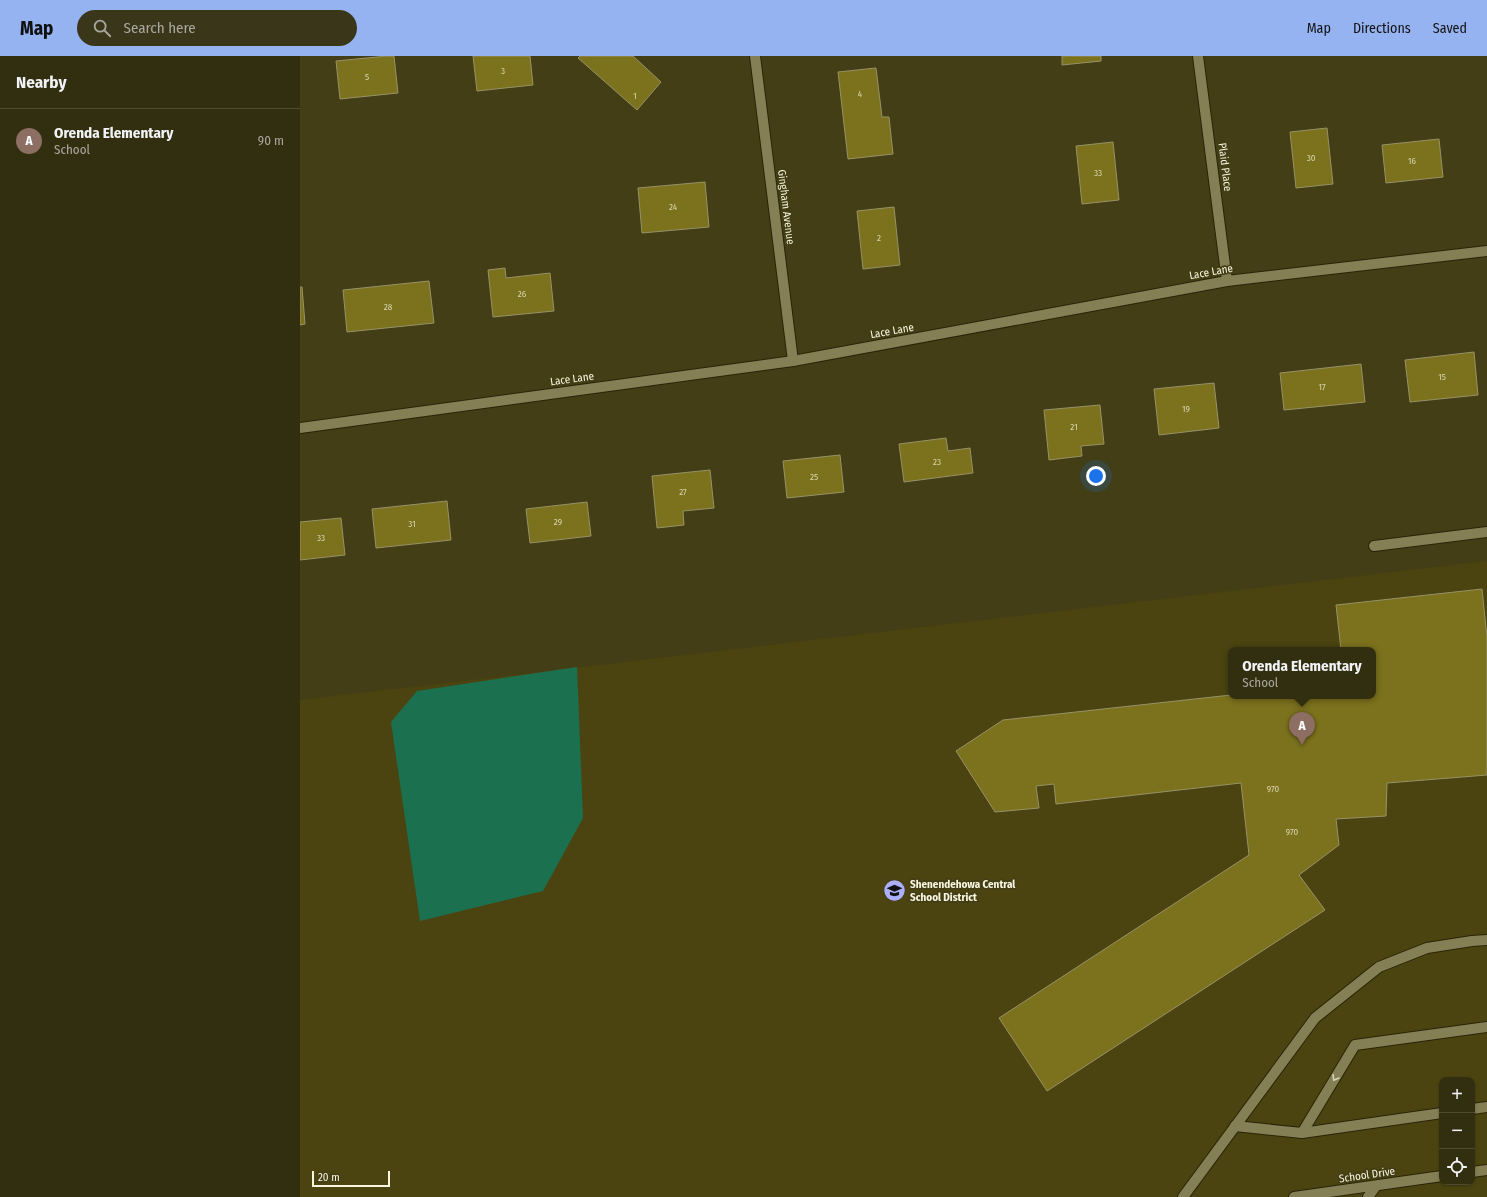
<!DOCTYPE html>
<meta charset="utf-8">
<style>
body{margin:0;font-family:"Fira Sans Condensed",sans-serif;background:#3a3619;color:#f1f3f6}
.controls{position:absolute;right:12px;bottom:12px;display:grid;overflow:hidden;border-radius:8px;box-shadow:0 1px 3px #0004}
.controls button{width:36px;height:36px;display:grid;place-items:center;padding:0;border:0;border-bottom:1px solid #4d4a30;background:#322e10;color:#f1f3f6;font:20px sans-serif}
.scale{position:absolute;left:12px;bottom:10px;width:78px;box-sizing:border-box;padding-left:4px;border:2px solid #f8f6df;border-top:0;font-size:11px;line-height:14px;white-space:nowrap;color:#f8f6df;-webkit-text-stroke:3px #433e15;paint-order:stroke}
.you{position:absolute;left:796px;top:420px;width:14px;height:14px;margin:-10px;border:3px solid #fff;border-radius:50%;background:#1a73e8;box-shadow:0 0 0 6px #1a73e833}
.badge{display:grid;place-items:center;width:26px;height:26px;border-radius:50%;background:#95b2f1;color:#fff;font-size:13px;font-weight:700}
.pin{position:absolute;translate:-50% -33px;filter:drop-shadow(0 1px 2px #0008)}
.pin::after{content:'';position:absolute;top:21px;width:14px;height:12px;background:inherit;clip-path:polygon(0 0,100% 0,50% 100%)}
.popup{position:absolute;left:928px;top:591px;width:148px;height:52px;box-sizing:border-box;display:grid;place-content:center;border-radius:8px;background:#322e10;filter:drop-shadow(0 1px 3px #0005);font-size:13px;white-space:nowrap;color:#a8a89f}
.popup b{font-size:15px;color:#f1f3f6}
.popup::after{content:'';position:absolute;left:50%;top:100%;margin-left:-8px;border:8px solid transparent;border-top-color:#322e10}
.list{margin:0;padding:0;list-style:none}
h2{display:flex;justify-content:space-between;align-items:center;height:52px;margin:0;padding:0 16px;font-size:17px}
h2 small{font-size:13px;font-weight:400;color:#a8a89f}
.list li{display:grid;grid-template-columns:26px 1fr auto;gap:12px;align-items:center;box-sizing:border-box;height:64px;padding:0 16px;border-top:1px solid #4d4a30}
.list b{display:block;font-size:15px;white-space:nowrap}
.list p{margin:0;font-size:13px;white-space:nowrap;color:#a8a89f}
.list em{font-size:13px;font-style:normal;color:#a8a89f}
.icon{flex:none;width:22px;height:22px;fill:none;stroke:currentColor;stroke-width:2;stroke-linecap:round;stroke-linejoin:round}
.map{position:relative;flex:none;width:1187px;height:1141px;overflow:hidden}
header{display:flex;align-items:center;gap:24px;box-sizing:border-box;height:56px;padding:0 20px;background:#95b2f1;color:#111}
header strong{font-size:19px}
nav{display:flex;gap:22px;margin-inline-start:auto;font-size:14px}
.search{width:280px;height:36px;background:#3a3619;display:flex;align-items:center;gap:10px;box-sizing:border-box;padding:0 14px;border-radius:22px;color:#a8a89f;font-size:15px}
main{display:flex}
aside{flex:1;background:#322e10}
.map>svg:first-child{display:block}
.built{fill:#4b4411;fill-rule:evenodd}
.green{fill:#1b714f}
.building{fill:#7c711d;stroke:#979268}
.lines{fill:none;stroke-linecap:round;stroke-linejoin:round}
.minor-casing{stroke:#292406;stroke-width:12}
.minor{stroke:#857f56;stroke-width:10}
.oneway{stroke:#d6d2b6}
.labels{text-anchor:middle;dominant-baseline:central;stroke-width:3.5;stroke-linejoin:round;paint-order:stroke}
.number-label{font-size:9px;fill:#d9d5ae}
.street-label{font-size:11px;fill:#f8f6df;stroke:#433e15}
.poi-label{font-size:11px;font-weight:bold;fill:#f8f6df;stroke:#433e15;text-anchor:start}
</style>
<header>
<strong>Map</strong>
<div class="search"><svg class="icon" aria-label="search" viewBox="0 0 24 24"><circle cx="10" cy="10" r="6"/><path d="M15 15l6 6"/></svg>Search here</div>
<nav><a>Map</a><a>Directions</a><a>Saved</a></nav>
</header>
<main>
<aside>
<h2>Nearby<small></small></h2>
<ul class="list">
<li><span class="badge" style="background:#8d6e63">A</span><div><b>Orenda Elementary</b><p>School</p></div><em>90 m</em></li>
</ul>
</aside>
<div class="map">
<svg width="1187" height="1141" viewBox="0 0 1187 1141">
<rect width="100%" height="100%" fill="#433e15"/>
<!-- built -->
<path class="built" d="M1187,505V1141H0V644ZM931,594H1073V640H931ZM1142,1024H1172V1126H1142Z"/>
<!-- green -->
<polygon class="green" points="277,611 283,762 243,835 120,865 91,666 117,635"/>
<!-- building -->
<g class="building">
<polygon points="87,0 94,0 98,37 40,43 36,5"/>
<polygon points="173,0 230,0 233,29 177,35"/>
<polygon points="280,0 333,0 361,26 337,54 278,2"/>
<polygon points="762,0 801,0 801,5 762,9"/>
<polygon points="576,12 582,61 589,61 593,98 548,103 538,16"/>
<polygon points="1027,72 1033,128 996,132 990,76"/>
<polygon points="1139,83 1143,121 1086,127 1082,89"/>
<polygon points="813,86 819,144 782,148 776,90"/>
<polygon points="405,126 409,171 342,177 338,132"/>
<polygon points="594,151 600,209 563,213 557,155"/>
<polygon points="205,212 206,222 250,217 254,255 193,261 188,214"/>
<polygon points="129,225 134,267 47,276 43,234"/>
<polygon points="0,231 2,231 5,268 0,269"/>
<polygon points="1174,296 1178,339 1110,346 1105,304"/>
<polygon points="1061,308 1065,346 984,354 980,317"/>
<polygon points="914,327 919,372 859,379 854,333"/>
<polygon points="800,349 804,388 781,390 782,400 749,404 744,354"/>
<polygon points="646,382 648,395 670,392 673,417 604,426 599,388"/>
<polygon points="540,399 544,436 487,442 483,405"/>
<polygon points="410,414 414,452 383,455 384,469 357,472 352,420"/>
<polygon points="147,445 151,484 76,492 72,453"/>
<polygon points="287,446 291,480 230,487 226,453"/>
<polygon points="41,462 45,499 0,504 0,466"/>
<polygon points="1182,533 1187,582 1187,719 1087,727 1086,760 1036,763 1039,789 999,819 1025,854 747,1035 699,962 949,799 941,727 756,748 754,728 736,730 739,752 695,756 656,695 703,664 931,639 1073,640 1073,594 1041,594 1036,549"/>
</g>
<g class="lines">
<defs>
<g id="minor">
<polyline points="455,0 493,305"/>
<polyline points="898,0 927,225"/>
<polyline points="0,372 493,305 927,225 1187,195"/>
<polyline points="1074,490 1187,476"/>
<polyline points="1172,1053 1187,1051"/>
<polyline points="935,1070 1002,1077 1142,1057"/>
<polyline points="1002,1077 1055,989 1187,971"/>
<polyline points="1172,1116 1187,1114"/>
<polyline points="883,1141 1015,962 1079,911 1127,892 1172,885 1187,884"/>
<polyline points="994,1141 1142,1120"/>
<polyline points="1068,1141 1076,1130"/>
</g>
</defs>
<!-- minor casing -->
<use href="#minor" class="minor-casing"/>
<!-- minor -->
<use href="#minor" class="minor"/>
</g>
<!-- one-way arrows -->
<defs><path id="oneway-chevron" d="M-2-3.5L2.5 0L-2 3.5" fill="none" stroke-width="1.6" stroke-linecap="round" stroke-linejoin="round"/></defs>
<use class="oneway" href="#oneway-chevron" transform="translate(1035 1022) rotate(121)"/>
<!-- icons -->
<defs>
<symbol id="school-disc" viewBox="-11 -11 22 22"><circle r="9.5" fill="#acaffb" stroke="#433e15"/><path d="M0-5L7-2L0 1L-7-2ZM-4 1L0 2.5L4 1V4Q0 6-4 4Z" fill="#111"/></symbol>
</defs>
<g fill-rule="evenodd">
<use href="#school-disc" x="582" y="822" width="25" height="25"/>
</g>
<g class="labels">
<!-- number labels -->
<g class="number-label">
<text x="203" y="15">3</text>
<text x="67" y="21">5</text>
<text x="560" y="38">4</text>
<text x="335" y="40">1</text>
<text x="1011" y="102">30</text>
<text x="1112" y="105">16</text>
<text x="798" y="117">33</text>
<text x="373" y="151">24</text>
<text x="579" y="182">2</text>
<text x="222" y="238">26</text>
<text x="88" y="251">28</text>
<text x="1142" y="321">15</text>
<text x="1022" y="331">17</text>
<text x="886" y="353">19</text>
<text x="774" y="371">21</text>
<text x="637" y="406">23</text>
<text x="514" y="421">25</text>
<text x="383" y="436">27</text>
<text x="258" y="466">29</text>
<text x="112" y="468">31</text>
<text x="21" y="482">33</text>
<text x="973" y="733">970</text>
<text x="992" y="776">970</text>
</g>
<!-- street labels -->
<g class="street-label">
<text transform="translate(925 111) rotate(83)">Plaid Place</text>
<text transform="translate(486 151) rotate(83)">Gingham Avenue</text>
<text transform="translate(911 216) rotate(-10)">Lace Lane</text>
<text transform="translate(592 275) rotate(-10)">Lace Lane</text>
<text transform="translate(272 323) rotate(-8)">Lace Lane</text>
<text transform="translate(1067 1119) rotate(-8)">School Drive</text>
</g>
<!-- poi labels -->
<g class="poi-label">
<text x="610" y="828">Shenendehowa Central<tspan x="610" dy="13">School District</tspan></text>
</g>
</g>
</svg>
<div class="controls">
<button>+</button>
<button>−</button>
<button><svg class="icon" aria-label="locate" viewBox="0 0 24 24"><circle cx="12" cy="12" r="6"/><path d="M12 2v4M12 18v4M2 12h4M18 12h4"/></svg></button>
</div>
<div class="scale">20 m</div>
<div class="you"></div>
<div class="pin badge" style="left:1002px;top:689px;background:#8d6e63">A</div>
<div class="popup"><b>Orenda Elementary</b>School</div>
</div>
</main>
